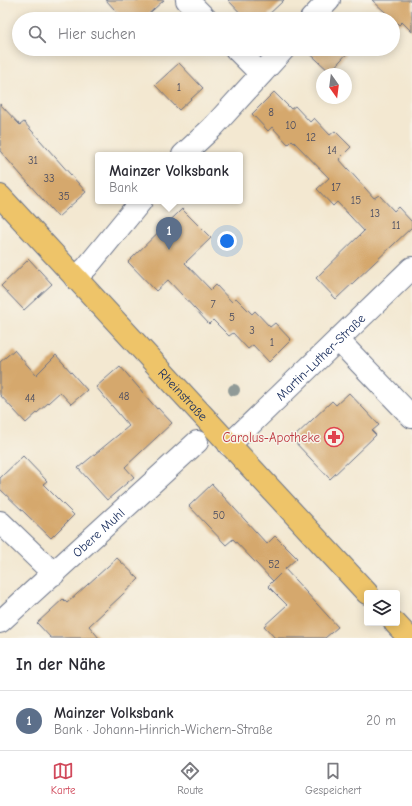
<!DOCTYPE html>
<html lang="de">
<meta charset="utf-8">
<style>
body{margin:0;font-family:"Comic Neue",sans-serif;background:#f7f7f7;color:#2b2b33}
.controls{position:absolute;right:12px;bottom:12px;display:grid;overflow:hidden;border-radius:4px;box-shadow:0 2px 10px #0003}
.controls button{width:36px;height:36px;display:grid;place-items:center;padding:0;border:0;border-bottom:1px solid #e1e1e2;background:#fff;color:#2b2b33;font:20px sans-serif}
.compass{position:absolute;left:316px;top:68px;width:36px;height:36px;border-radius:50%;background:#fff;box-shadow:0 2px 10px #0003;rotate:166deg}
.you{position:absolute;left:227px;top:241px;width:14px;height:14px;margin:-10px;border:3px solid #fff;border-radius:50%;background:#1a73e8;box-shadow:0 0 0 6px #1a73e833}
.badge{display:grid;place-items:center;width:26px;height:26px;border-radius:50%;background:#d1495b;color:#fff;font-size:13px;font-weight:700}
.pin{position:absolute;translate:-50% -33px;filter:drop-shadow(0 1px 2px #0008)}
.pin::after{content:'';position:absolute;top:21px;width:14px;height:12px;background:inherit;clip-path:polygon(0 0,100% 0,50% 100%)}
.popup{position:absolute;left:95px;top:152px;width:148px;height:52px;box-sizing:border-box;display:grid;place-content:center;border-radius:4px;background:#fff;filter:drop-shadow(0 1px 3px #0005);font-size:13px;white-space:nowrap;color:#7c7c81}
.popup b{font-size:15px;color:#2b2b33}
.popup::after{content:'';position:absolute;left:50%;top:100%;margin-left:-8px;border:8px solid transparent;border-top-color:#fff}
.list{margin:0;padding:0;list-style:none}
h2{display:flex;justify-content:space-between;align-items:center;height:52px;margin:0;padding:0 16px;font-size:17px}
h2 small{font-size:13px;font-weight:400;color:#7c7c81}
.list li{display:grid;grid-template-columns:26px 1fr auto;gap:12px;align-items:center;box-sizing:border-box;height:60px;padding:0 16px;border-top:1px solid #e1e1e2}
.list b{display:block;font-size:15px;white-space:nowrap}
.list p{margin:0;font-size:13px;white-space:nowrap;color:#7c7c81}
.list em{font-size:13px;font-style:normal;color:#7c7c81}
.icon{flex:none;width:22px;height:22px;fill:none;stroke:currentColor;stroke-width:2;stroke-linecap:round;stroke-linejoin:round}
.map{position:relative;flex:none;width:412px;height:638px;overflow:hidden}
.search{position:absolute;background:#fff;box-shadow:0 2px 10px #0003;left:12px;right:12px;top:12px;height:44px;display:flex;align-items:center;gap:10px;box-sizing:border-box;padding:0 14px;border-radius:22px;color:#7c7c81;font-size:15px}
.sheet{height:112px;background:#fff}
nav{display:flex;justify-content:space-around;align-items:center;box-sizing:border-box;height:56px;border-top:1px solid #e1e1e2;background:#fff;font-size:11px;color:#7c7c81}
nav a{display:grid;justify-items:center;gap:2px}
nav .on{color:#d1495b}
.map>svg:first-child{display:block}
.building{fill:#d5a86d}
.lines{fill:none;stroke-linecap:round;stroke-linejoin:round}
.minor-casing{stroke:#677086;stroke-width:24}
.major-casing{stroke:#677086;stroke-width:24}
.minor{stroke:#fff;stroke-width:22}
.major{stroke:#eec469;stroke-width:22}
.tree{fill:#909a97}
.labels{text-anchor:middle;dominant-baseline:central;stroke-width:3;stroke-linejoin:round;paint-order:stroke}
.number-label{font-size:11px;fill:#4a4d62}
.street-label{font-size:13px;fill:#1b2f5e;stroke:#f7f3e8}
.health-label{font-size:13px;fill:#be3a42;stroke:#f7f3e8;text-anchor:end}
</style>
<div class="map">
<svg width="412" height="638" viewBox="0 0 412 638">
<rect width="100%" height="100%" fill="#f7f3e8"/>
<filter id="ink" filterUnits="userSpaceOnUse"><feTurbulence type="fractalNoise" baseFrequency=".025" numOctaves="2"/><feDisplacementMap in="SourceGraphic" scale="8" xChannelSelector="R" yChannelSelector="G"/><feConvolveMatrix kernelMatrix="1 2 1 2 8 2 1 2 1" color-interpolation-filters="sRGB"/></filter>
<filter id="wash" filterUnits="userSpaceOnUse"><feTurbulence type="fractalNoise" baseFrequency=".012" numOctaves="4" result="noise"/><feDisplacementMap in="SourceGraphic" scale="16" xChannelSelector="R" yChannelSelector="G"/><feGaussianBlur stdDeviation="0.9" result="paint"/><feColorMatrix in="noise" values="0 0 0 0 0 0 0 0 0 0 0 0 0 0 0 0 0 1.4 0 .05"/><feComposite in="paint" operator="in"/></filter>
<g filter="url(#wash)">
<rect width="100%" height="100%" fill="#f3e8d1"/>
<g id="blocks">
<!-- building -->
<g class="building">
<polygon points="106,0 164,0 143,19 123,19"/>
<polygon points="228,0 284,0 264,19 246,19"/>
<polygon points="372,0 412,0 412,32 402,22 399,25"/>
<polygon points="305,49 351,49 330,72"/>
<polygon points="179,63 203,88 179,110 155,85"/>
<polygon points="274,92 291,109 295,106 310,122 314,118 330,135 335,131 351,147 339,159 374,198 379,195 394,211 398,207 412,222 412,227 336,299 316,278 364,231 337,202 333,206 317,189 329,178 292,140 288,144 272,127 268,131 252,114"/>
<polygon points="0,104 20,125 24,122 86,192 58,217 0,151"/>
<polygon points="182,209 211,238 185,263 211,290 216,285 232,302 236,298 252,314 255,311 270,327 275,323 291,340 269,362 253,345 248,349 233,333 229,336 213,320 209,324 168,280 156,291 128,262"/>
<polygon points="29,259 52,284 24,310 1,286"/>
<polygon points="14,350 36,375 56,355 87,390 71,404 60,392 26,423 0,395 0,362"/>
<polygon points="120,366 157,409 158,408 172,423 125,467 134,477 107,500 78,468 129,426 96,387"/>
<polygon points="349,393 379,425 372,431 376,435 330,479 292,439 332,401 336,405"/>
<polygon points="23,456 47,481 43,484 74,515 51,538 0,489 0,478"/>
<polygon points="212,484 267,544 275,536 297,558 285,569 338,627 325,638 275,638 264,626 287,605 268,586 280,574 273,581 233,539 226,545 189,506"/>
<polygon points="117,558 139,579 89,626 99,638 51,638 37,623 63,599 67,603"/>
</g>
</g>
</g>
<g filter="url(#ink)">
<use href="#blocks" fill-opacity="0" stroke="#677086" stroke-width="1"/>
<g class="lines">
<defs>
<g id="minor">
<polyline points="187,0 206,19"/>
<polyline points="311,19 329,0"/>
<polyline points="236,49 261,74"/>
<polyline points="183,155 213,127 284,49"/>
<polyline points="75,278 87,267 141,201"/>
<polyline points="338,340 412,417"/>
<path id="s1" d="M229,445L412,268"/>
<polyline points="0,522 54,574"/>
<path id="s2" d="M0,622L197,442"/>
</g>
<g id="major">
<path id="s3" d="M0,196L367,593"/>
<polyline points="395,623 409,638"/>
</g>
</defs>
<!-- minor casing -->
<use href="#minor" class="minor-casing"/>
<!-- major casing -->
<use href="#major" class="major-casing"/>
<!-- minor -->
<use href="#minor" class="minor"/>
<!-- major -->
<use href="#major" class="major"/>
</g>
<!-- trees -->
<circle class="tree" cx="234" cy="390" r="6"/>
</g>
<!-- icons -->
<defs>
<symbol id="pharmacy-ring" viewBox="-11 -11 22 22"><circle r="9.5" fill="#f7f3e8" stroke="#e0444e" stroke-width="1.5"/><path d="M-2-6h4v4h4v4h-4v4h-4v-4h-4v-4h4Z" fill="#e0444e"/></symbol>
</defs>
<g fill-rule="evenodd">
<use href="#pharmacy-ring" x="323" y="426" width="22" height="22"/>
</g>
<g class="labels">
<!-- number labels -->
<g class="number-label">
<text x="179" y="87">1</text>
<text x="271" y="112">8</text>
<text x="291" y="125">10</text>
<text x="311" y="137">12</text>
<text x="332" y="150">14</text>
<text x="33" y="160">31</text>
<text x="49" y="178">33</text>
<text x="336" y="187">17</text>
<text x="64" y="196">35</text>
<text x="356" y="200">15</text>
<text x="375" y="213">13</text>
<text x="396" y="225">11</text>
<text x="213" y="304">7</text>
<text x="232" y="317">5</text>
<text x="252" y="330">3</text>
<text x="272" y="342">1</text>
<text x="124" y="396">48</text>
<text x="30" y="398">44</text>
<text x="219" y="515">50</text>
<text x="274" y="564">52</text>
</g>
<!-- street labels -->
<g class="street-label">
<text stroke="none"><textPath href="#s1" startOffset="127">Martin-Luther-Straße</textPath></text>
<text stroke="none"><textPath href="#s3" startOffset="270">Rheinstraße</textPath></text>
<text stroke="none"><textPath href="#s2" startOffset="133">Obere Muhl</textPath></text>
</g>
<!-- health labels -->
<g class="health-label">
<text x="320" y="437">Carolus-Apotheke</text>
</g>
</g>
</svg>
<div class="controls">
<button><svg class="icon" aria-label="layers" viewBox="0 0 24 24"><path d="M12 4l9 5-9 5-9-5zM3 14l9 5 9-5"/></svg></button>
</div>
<svg class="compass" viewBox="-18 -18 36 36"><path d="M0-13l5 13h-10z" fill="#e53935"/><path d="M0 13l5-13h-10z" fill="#7c7c81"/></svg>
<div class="you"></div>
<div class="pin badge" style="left:169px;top:250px;background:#5c6f8a">1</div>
<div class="popup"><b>Mainzer Volksbank</b>Bank</div>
<div class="search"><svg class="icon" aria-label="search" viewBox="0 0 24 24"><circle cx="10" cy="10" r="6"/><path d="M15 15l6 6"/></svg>Hier suchen</div>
</div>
<section class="sheet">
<h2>In der Nähe<small></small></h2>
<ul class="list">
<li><span class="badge" style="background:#5c6f8a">1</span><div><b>Mainzer Volksbank</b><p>Bank · Johann-Hinrich-Wichern-Straße</p></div><em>20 m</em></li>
</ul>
</section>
<nav>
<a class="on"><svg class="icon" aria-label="map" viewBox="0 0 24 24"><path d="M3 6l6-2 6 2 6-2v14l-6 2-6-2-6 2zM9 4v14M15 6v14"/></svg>Karte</a>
<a><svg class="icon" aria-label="directions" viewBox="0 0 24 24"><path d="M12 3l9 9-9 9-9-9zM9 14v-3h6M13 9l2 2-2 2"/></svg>Route</a>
<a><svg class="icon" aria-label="saved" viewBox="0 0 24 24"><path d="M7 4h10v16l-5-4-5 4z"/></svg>Gespeichert</a>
</nav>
